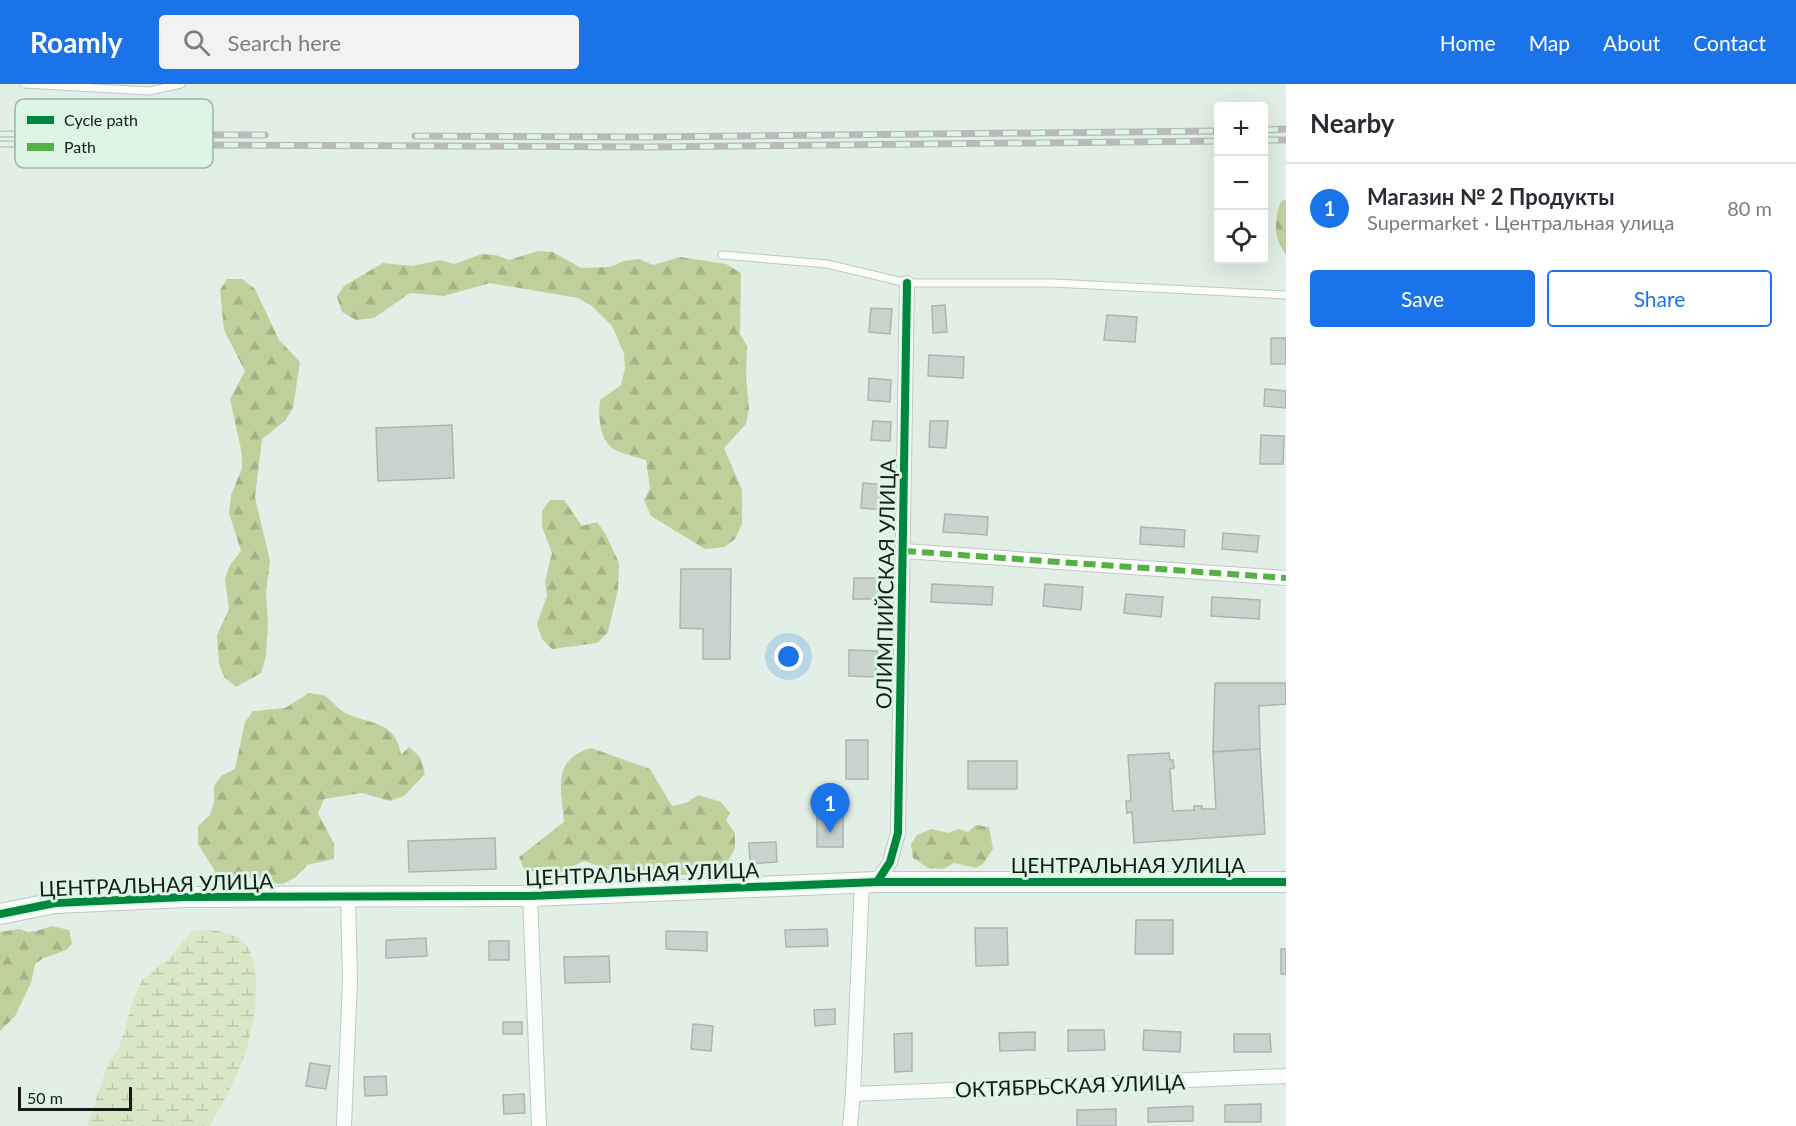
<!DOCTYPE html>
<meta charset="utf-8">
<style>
body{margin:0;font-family:Lato,sans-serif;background:#f2f2f3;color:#2b2b33}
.controls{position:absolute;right:18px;top:18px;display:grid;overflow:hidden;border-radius:6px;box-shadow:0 6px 24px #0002}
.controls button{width:54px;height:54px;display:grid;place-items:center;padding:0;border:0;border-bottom:2px solid #e1e1e2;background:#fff;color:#2b2b33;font:30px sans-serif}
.scale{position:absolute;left:18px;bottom:15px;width:114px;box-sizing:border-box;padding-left:6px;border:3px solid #131c17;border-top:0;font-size:16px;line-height:21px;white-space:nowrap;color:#131c17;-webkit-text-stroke:4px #dcf5e5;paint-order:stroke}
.you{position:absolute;left:789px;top:573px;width:21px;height:21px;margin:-15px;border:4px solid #fff;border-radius:50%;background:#1a73e8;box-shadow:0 0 0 9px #1a73e833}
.badge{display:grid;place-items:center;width:39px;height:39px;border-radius:50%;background:#1a73e8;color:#fff;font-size:20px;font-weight:700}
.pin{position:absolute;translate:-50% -50px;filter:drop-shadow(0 2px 3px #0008)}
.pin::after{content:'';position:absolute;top:32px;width:21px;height:18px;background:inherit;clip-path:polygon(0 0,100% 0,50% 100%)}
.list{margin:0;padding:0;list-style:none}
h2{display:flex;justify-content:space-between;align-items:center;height:78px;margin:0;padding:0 24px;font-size:26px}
h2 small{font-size:20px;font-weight:400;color:#7c7c81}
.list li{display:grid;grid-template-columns:39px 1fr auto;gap:18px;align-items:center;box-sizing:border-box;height:90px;padding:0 24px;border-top:2px solid #e1e1e2}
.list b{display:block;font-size:22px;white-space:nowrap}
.list p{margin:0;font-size:20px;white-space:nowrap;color:#7c7c81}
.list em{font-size:20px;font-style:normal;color:#7c7c81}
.actions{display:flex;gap:12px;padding:18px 24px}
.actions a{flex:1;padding:14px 0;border:2px solid #1a73e8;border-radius:6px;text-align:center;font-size:21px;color:#1a73e8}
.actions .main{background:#1a73e8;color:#fff}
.icon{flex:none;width:33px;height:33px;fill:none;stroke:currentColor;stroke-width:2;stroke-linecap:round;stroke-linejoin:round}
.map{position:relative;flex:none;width:1286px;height:1042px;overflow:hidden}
header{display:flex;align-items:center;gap:36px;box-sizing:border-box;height:84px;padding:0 30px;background:#1a73e8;color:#fff}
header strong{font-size:28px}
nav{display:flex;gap:33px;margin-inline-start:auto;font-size:21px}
.search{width:420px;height:54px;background:#f2f2f3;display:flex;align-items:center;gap:15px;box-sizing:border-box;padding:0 21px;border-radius:6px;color:#7c7c81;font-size:22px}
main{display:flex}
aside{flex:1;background:#fff}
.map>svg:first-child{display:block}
.forest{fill:url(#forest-firs)}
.wetland{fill:url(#wetland-marsh)}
.building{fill:#c8d3cd;stroke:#abb6b1;stroke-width:1.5}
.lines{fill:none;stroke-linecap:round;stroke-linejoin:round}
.lane-casing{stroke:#bec9c2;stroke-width:9}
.street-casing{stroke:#bec9c2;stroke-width:16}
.secondary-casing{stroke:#bec9c2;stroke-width:22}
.lane{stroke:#fbfdfb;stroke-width:7}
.street{stroke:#fbfdfb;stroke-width:14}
.secondary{stroke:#fbfdfb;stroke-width:20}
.rail-casing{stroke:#b8bbb9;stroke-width:7}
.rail{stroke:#dcf5e5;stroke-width:4.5;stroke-dasharray:14;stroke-linecap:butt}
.quiet{stroke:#55b145;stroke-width:6;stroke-dasharray:12 6;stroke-linecap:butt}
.cycleway-casing{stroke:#dcf5e5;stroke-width:11}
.cycleway{stroke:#00873e;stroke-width:8}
.labels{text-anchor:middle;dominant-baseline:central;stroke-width:6;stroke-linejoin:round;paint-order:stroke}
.street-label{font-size:21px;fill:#131c17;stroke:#dcf5e5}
.key{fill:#dcf5e5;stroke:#a0b4a7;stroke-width:1.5}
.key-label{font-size:16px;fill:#131c17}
</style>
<header>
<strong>Roamly</strong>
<div class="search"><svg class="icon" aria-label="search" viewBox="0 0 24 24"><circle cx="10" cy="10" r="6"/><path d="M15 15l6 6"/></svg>Search here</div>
<nav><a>Home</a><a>Map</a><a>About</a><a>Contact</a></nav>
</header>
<main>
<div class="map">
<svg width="1286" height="1042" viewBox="0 0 1286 1042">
<defs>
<pattern id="forest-firs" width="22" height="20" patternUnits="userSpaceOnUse" patternTransform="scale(1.5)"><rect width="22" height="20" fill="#c0d09d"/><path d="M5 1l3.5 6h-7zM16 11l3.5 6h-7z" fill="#a4b286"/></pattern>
<pattern id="wetland-marsh" width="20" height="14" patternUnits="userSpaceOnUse" patternTransform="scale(1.5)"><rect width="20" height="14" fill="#dae7c6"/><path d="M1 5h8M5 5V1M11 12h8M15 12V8" fill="none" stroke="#bac6a9"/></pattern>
</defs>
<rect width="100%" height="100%" fill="#e2efe6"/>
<!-- forest -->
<g class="forest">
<path d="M1286,116V170C1273,155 1274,135 1281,117Z"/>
<path d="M538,167L553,168L581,184L610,183L624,177L639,175L653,181L680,173L726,180L741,189L740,250L747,262L746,293L749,325L746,340L724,364L742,406V440L735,455L724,463L705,465L651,432L644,416L650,404L646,376C637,373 627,371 618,367C599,360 598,332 600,316L621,301L625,284L624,269L612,242L592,222L578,214L490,199L444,212L410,209L374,234L356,236L342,228L337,213L344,202L383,179L412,182L440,176L454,180L482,170L496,171L509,176Z"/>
<polygon points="227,195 242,195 255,205 279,256 300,278 293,324 285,337 262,355 255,413 270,477 266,508 268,539 266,572 261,589 236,603 225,594 219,580 217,551 229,525 225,495 230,481 241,467 229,429 231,411 242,384 242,370 230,315 245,287 224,246 220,206"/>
<polygon points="550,416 564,416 582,442 597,438 605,449 619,479 618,505 608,548 597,559 552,565 542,555 537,540 547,512 545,497 552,469 542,443 542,427"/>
<path d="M309,609C313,610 319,610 323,611C331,615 337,624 345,629C370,641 396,636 401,671L409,663L420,673L425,690L404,712L390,717L362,709L324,715L318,729L334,760V775L307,781L296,793L283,800L266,799L242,791L228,795L216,789L198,760V742L210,731L214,719V702L221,692L235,685L245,638L253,627L285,624Z"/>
<path d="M591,664L650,685L672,722L686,719L698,711L721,718L730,729L726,736L735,749V764L727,779L698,790L683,791L654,786L614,787L584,777L553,792L524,785L519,773L564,738C562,705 550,677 591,664Z"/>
<polygon points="976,741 989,743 993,765 983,780 976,784 954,779 943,785 928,784 913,774 911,760 917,751 932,745 948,749 959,745 968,748"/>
<polygon points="52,842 69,846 72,860 66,866 42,875 35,880 31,899 15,932 0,947 0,848 19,845 28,848 36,847"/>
</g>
<!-- wetland -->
<path class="wetland" d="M210,845C219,848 232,849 240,855C267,875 254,940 246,967C239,987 221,1025 209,1042H87L109,978L119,964L134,913L142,896L168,875L191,848Z"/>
<!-- building -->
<g class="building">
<polygon points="945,221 947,248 933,249 932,222"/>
<polygon points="871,224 892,225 890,250 869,248"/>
<polygon points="1107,231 1137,233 1135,258 1104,256"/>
<rect x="1271" y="254" width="15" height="26"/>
<polygon points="929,271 964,273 963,294 928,292"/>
<polygon points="869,294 891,296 890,318 868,316"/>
<polygon points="1265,305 1286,307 1286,324 1264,322"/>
<polygon points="873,337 891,338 890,357 871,356"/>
<polygon points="930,337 948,337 946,364 929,363"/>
<polygon points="452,341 454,394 378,397 376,344"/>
<polygon points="1261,351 1284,352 1283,380 1260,380"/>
<polygon points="863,399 887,401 884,426 861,424"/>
<polygon points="945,430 988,433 987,451 943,448"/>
<polygon points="1141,443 1185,446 1184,463 1140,460"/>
<polygon points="1223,449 1259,452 1257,468 1222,465"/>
<polygon points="681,485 731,485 730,575 703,575 703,545 680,544"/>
<polygon points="854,494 883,494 882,515 853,515"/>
<polygon points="932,500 993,503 992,521 931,518"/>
<polygon points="1045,500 1083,503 1081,526 1043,522"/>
<polygon points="1126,510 1163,513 1161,533 1124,529"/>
<polygon points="1212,513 1260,516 1259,535 1211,532"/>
<polygon points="849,566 877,567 876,593 849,592"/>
<polygon points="1215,599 1286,599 1286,620 1259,622 1260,665 1213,668"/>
<rect x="846" y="656" width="22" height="39"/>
<polygon points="1260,665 1265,750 1134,759 1132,728 1127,729 1126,717 1131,717 1128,671 1169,669 1170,676 1173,676 1174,684 1170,685 1173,727 1194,726 1194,722 1202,722 1202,725 1216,725 1213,668"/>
<rect x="968" y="677" width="49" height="28"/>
<polygon points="817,729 843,730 843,763 817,763"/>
<polygon points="495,754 496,785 409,788 408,757"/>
<polygon points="776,758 777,778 750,780 749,759"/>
<polygon points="1136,836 1173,836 1173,870 1135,870"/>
<polygon points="975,844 1007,844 1008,881 976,882"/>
<polygon points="827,845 828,862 786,863 785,846"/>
<polygon points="666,847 707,848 707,867 666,865"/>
<polygon points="426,854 427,872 386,874 386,856"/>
<rect x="489" y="857" width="20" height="19"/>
<rect x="1281" y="865" width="5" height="25"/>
<polygon points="609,872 610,898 565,899 564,873"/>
<polygon points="835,925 835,940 815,942 814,926"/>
<rect x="503" y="938" width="19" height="12"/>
<polygon points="693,940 713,942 711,967 691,965"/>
<polygon points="1068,946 1104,946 1105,966 1068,967"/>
<polygon points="1144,946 1181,948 1180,968 1143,966"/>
<polygon points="1035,948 1035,966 1000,967 999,949"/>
<polygon points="912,949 912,987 895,988 894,950"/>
<polygon points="1234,950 1270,950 1271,968 1234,968"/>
<polygon points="310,979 330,982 326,1005 306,1002"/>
<polygon points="386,992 387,1011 365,1012 364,993"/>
<polygon points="524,1010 525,1029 504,1030 503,1011"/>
<polygon points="1261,1020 1261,1038 1225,1038 1225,1021"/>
<polygon points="1193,1022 1193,1037 1148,1038 1148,1024"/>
<polygon points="1116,1025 1116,1042 1077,1042 1077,1026"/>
</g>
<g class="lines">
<defs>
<g id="lane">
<polyline points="24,0 149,7 181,0"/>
<polyline points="722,171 827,180 907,199 1053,199 1286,211"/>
</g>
<g id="street">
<polyline points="904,467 1286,494"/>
<polyline points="877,798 890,778 898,749 907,199"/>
<polyline points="530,812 539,1042"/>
<polyline points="853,1010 1286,992"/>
<polyline points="344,1042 350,896 348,812"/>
<polyline points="850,1042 853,1010 862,798"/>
</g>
<polyline id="secondary" points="0,830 55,819 185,813 530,812 877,798 1286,798"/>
</defs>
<!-- lane casing -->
<use href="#lane" class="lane-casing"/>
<!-- street casing -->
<use href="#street" class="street-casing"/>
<!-- secondary casing -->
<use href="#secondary" class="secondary-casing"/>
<!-- lane -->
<use href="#lane" class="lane"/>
<!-- street -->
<use href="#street" class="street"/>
<!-- secondary -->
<use href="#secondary" class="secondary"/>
<defs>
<g id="rail">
<polyline points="1264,46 1286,45"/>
<polyline points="0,50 265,51"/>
<polyline points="415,52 648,53 1218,47"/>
<polyline points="1264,56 1286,56"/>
<polyline points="0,60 648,63 1218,57"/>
</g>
</defs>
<!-- rail casing -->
<use href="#rail" class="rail-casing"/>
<!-- rail -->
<use href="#rail" class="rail"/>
<!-- quiet -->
<polyline class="quiet" points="904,467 1286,494"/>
<defs>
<g id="cycleway">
<polyline points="877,798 890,778 898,749 907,199"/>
<polyline points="0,830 55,819 185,813 530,812 877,798 1286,798"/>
</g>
</defs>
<!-- cycleway casing -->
<use href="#cycleway" class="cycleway-casing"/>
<!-- cycleway -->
<use href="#cycleway" class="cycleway"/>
</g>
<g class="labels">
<!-- street labels -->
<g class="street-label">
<text transform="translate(885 500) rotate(-89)">ОЛИМПИЙСКАЯ УЛИЦА</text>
<text x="1128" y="780">ЦЕНТРАЛЬНАЯ УЛИЦА</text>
<text transform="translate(642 789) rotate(-2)">ЦЕНТРАЛЬНАЯ УЛИЦА</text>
<text transform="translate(156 800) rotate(-2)">ЦЕНТРАЛЬНАЯ УЛИЦА</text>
<text transform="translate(1070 1001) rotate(-2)">ОКТЯБРЬСКАЯ УЛИЦА</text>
</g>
</g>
<!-- legend -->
<rect x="15" y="15" width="198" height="69" rx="9" class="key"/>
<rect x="27" y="32" width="27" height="8" fill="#00873e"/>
<rect x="27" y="59" width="27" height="8" fill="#55b145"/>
<g class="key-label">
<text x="64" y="42">Cycle path</text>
<text x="64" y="69">Path</text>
</g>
</svg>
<div class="controls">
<button>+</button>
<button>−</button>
<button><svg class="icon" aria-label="locate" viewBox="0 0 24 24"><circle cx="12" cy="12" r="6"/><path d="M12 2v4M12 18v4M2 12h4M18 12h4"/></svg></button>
</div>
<div class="scale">50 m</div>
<div class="you"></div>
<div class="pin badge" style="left:830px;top:749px">1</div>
</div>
<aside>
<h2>Nearby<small></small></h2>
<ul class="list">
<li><span class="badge">1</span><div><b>Магазин № 2 Продукты</b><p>Supermarket · Центральная улица</p></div><em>80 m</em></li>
</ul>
<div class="actions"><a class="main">Save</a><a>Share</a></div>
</aside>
</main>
